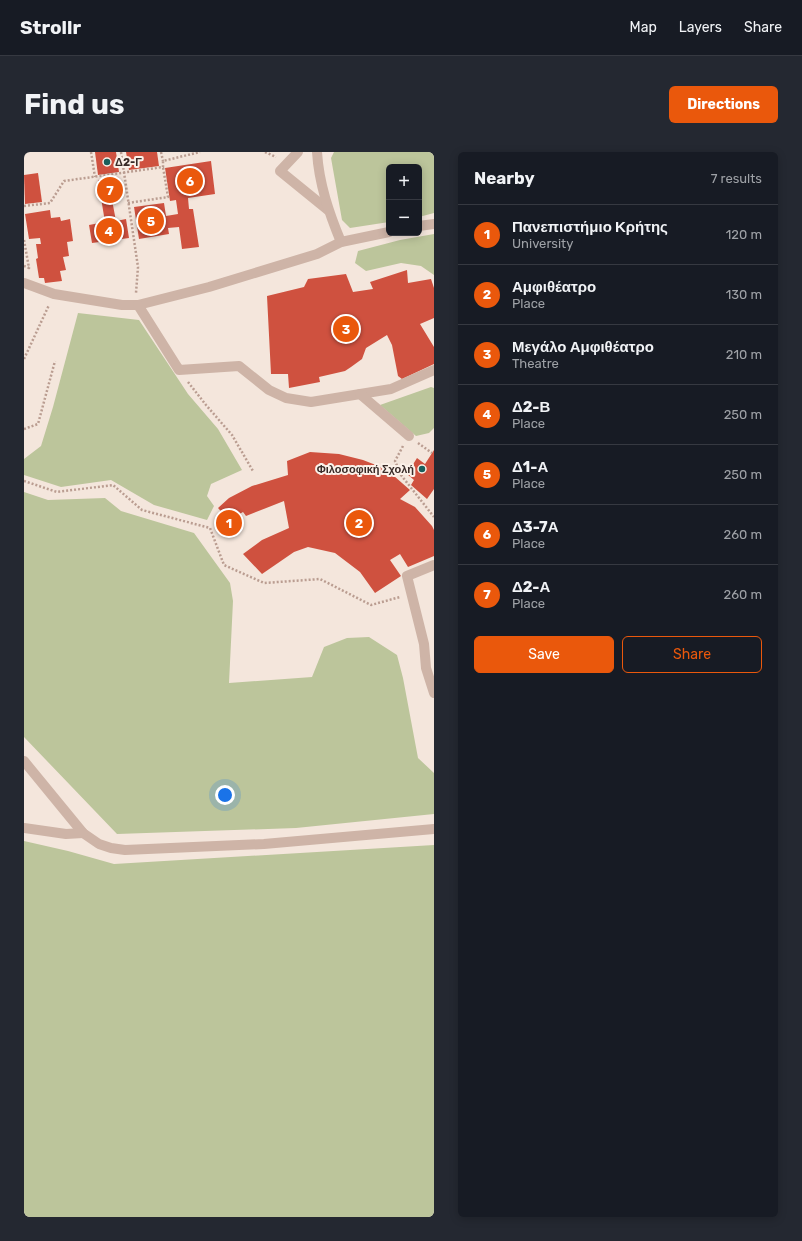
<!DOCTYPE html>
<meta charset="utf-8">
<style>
body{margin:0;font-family:Rubik,sans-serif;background:#242831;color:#f1f3f6}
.controls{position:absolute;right:12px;top:12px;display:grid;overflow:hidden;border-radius:6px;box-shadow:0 2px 10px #0003}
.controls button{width:36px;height:36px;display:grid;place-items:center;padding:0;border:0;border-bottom:1px solid #363941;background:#171b24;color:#f1f3f6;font:20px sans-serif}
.you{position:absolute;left:201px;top:643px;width:14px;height:14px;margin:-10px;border:3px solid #fff;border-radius:50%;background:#1a73e8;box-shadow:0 0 0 6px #1a73e833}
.badge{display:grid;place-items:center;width:26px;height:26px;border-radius:50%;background:#ea580c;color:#fff;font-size:13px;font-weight:700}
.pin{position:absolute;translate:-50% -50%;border:2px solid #fff;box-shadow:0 1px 4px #0006}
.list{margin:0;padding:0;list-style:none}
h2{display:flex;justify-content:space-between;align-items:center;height:52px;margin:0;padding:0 16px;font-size:17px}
h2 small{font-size:13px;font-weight:400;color:#9ea1a6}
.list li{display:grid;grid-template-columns:26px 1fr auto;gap:12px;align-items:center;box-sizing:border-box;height:60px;padding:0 16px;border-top:1px solid #363941}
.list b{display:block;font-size:15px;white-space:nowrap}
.list p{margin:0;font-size:13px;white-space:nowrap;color:#9ea1a6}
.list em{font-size:13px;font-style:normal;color:#9ea1a6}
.actions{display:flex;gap:8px;padding:12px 16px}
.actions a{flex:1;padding:9px 0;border:1px solid #ea580c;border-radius:6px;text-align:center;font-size:14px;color:#ea580c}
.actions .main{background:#ea580c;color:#fff}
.map{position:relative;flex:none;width:410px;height:1065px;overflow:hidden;border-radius:6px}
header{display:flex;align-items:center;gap:24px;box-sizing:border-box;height:56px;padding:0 20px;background:#171b24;border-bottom:1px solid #363941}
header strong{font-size:19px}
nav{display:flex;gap:22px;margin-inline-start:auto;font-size:14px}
.intro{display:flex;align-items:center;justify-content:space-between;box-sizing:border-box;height:96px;padding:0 24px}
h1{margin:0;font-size:28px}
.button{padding:10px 18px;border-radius:6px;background:#ea580c;color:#fff;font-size:14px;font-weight:700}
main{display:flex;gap:24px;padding:0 24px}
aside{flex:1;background:#171b24;border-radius:6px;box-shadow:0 2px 10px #0003}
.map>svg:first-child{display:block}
.green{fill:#bcc59b}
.building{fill:#cf513f}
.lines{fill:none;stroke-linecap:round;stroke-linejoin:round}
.path{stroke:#ba9d91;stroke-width:2.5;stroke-dasharray:2 2;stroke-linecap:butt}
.minor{stroke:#ceb4a7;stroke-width:10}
.poi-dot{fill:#1a5e5b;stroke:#fbf1e9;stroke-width:1.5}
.labels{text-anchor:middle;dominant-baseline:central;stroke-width:4;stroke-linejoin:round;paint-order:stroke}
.poi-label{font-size:11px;font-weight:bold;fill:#392b28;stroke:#fbf1e9;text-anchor:start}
</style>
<header>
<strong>Strollr</strong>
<nav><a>Map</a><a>Layers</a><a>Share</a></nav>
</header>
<div class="intro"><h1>Find us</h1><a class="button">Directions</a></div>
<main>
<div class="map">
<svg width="410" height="1065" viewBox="0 0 410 1065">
<rect width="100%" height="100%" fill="#f4e6dc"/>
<!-- green -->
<g class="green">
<polygon points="310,0 410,0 410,61 395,65 395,15 365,15 365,70 326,76 318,68 307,6"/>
<polygon points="410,82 410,123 397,114 377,111 342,119 331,111 334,99 376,88"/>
<polygon points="54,161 115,168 164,242 194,277 218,318 187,332 183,344 190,354 183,368 130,353 87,328 37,335 0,323 0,307 17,294 29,255"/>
<polygon points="407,235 410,236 410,276 405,281 392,284 356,253"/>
<polygon points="0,340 24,348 81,346 97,359 170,381 206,431 209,449 205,531 288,525 300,495 323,486 345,485 373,503 379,526 394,606 410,621 410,662 272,676 93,682 0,585"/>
<polygon points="0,689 44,699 90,712 410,693 410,1065 0,1065"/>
</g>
<!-- building -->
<g class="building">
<polygon points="71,0 92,0 95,20 74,23"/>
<polygon points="102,0 133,0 135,14 105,18"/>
<polygon points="187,9 191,42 164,46 165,57 169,57 175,95 158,97 155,75 144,76 145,82 115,87 110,55 140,51 142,64 154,62 152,48 146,49 141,16"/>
<polygon points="14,21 18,50 1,52 0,23"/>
<polygon points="94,25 98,47 88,48 92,69 102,67 105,86 68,91 65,73 81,70 74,28"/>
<polygon points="26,58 27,66 36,65 37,69 46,67 49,89 43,90 45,104 39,105 42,118 36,119 38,129 21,131 20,126 15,126 12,107 14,106 12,92 17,92 16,86 5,87 1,62"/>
<polygon points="383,118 384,131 407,127 410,136 410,166 396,172 410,195 410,212 378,227 374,224 368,193 363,183 342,196 338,207 327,215 321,219 295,225 296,230 265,236 264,222 247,222 243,144 280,135 284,127 322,122 329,140 349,137 346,130"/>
<polygon points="410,298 410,337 403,347 387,333 390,328 383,322 393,306 401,312"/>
<polygon points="286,300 315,302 339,308 362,317 386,338 376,347 391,355 408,374 410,378 410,404 384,415 376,402 366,408 377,424 351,441 336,420 311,401 284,395 270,400 238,422 219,402 238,388 265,376 260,349 222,364 219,360 205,368 194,356 205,346 228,334 264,323 263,309"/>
</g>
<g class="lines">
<!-- path -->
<g class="path">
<polyline points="67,0 71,25"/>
<polyline points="97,0 114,115 112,141"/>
<polyline points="137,0 139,9"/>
<polyline points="241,0 252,5"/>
<polyline points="104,51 144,45 139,15"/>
<polyline points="0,54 26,51 40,29 139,15 139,9 176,0"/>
<polyline points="0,88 5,116 0,114"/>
<polyline points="0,207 25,153"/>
<polyline points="164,230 182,253 208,283 229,319"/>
<polyline points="0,277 14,272 31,209"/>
<polyline points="394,291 408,301"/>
<polyline points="379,294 371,309 377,323 410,365"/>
<polyline points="0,329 33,340 89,333 118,358 186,376 200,413 240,431 296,427 347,453 376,445"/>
</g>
<!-- minor -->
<g class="minor">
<polyline points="274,0 256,19 304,58"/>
<path d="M293,0C295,32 305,61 317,90"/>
<polyline points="395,74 410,72"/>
<polyline points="0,131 30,142 98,153 114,153 185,135 293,102 317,90 365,80"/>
<polyline points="114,153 155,218 215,214 245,238 262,246 287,250 367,237 410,218"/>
<polyline points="336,242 385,284"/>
<polyline points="410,413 383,424 400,492 402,516 410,541"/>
<polyline points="0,609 59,681 75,692 87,696 101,698 240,692 410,677"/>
<polyline points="0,676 42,682 59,681"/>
</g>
</g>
<!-- markers -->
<g class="poi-dot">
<circle cx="83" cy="10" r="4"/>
<circle cx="398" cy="317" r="4"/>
</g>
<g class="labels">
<!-- poi labels -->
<g class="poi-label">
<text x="91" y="10">Δ2-Γ</text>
<text x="390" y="317" text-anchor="end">Φιλοσοφική Σχολή</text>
</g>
</g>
</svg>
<div class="controls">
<button>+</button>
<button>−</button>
</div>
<div class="you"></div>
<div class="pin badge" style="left:205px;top:371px">1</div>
<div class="pin badge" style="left:335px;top:371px">2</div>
<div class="pin badge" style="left:322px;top:177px">3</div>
<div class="pin badge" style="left:85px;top:79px">4</div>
<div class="pin badge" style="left:127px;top:69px">5</div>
<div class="pin badge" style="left:166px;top:29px">6</div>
<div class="pin badge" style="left:86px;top:38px">7</div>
</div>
<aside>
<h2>Nearby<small>7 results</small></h2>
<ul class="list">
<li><span class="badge">1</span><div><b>Πανεπιστήμιο Κρήτης</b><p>University</p></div><em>120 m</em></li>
<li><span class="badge">2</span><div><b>Αμφιθέατρο</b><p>Place</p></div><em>130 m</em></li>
<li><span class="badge">3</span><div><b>Μεγάλο Αμφιθέατρο</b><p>Theatre</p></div><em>210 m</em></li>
<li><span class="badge">4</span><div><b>Δ2-Β</b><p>Place</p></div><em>250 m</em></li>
<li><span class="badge">5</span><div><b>Δ1-Α</b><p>Place</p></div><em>250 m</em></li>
<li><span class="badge">6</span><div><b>Δ3-7Α</b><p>Place</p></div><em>260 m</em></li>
<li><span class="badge">7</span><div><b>Δ2-Α</b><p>Place</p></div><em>260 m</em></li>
</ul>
<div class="actions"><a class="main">Save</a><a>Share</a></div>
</aside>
</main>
